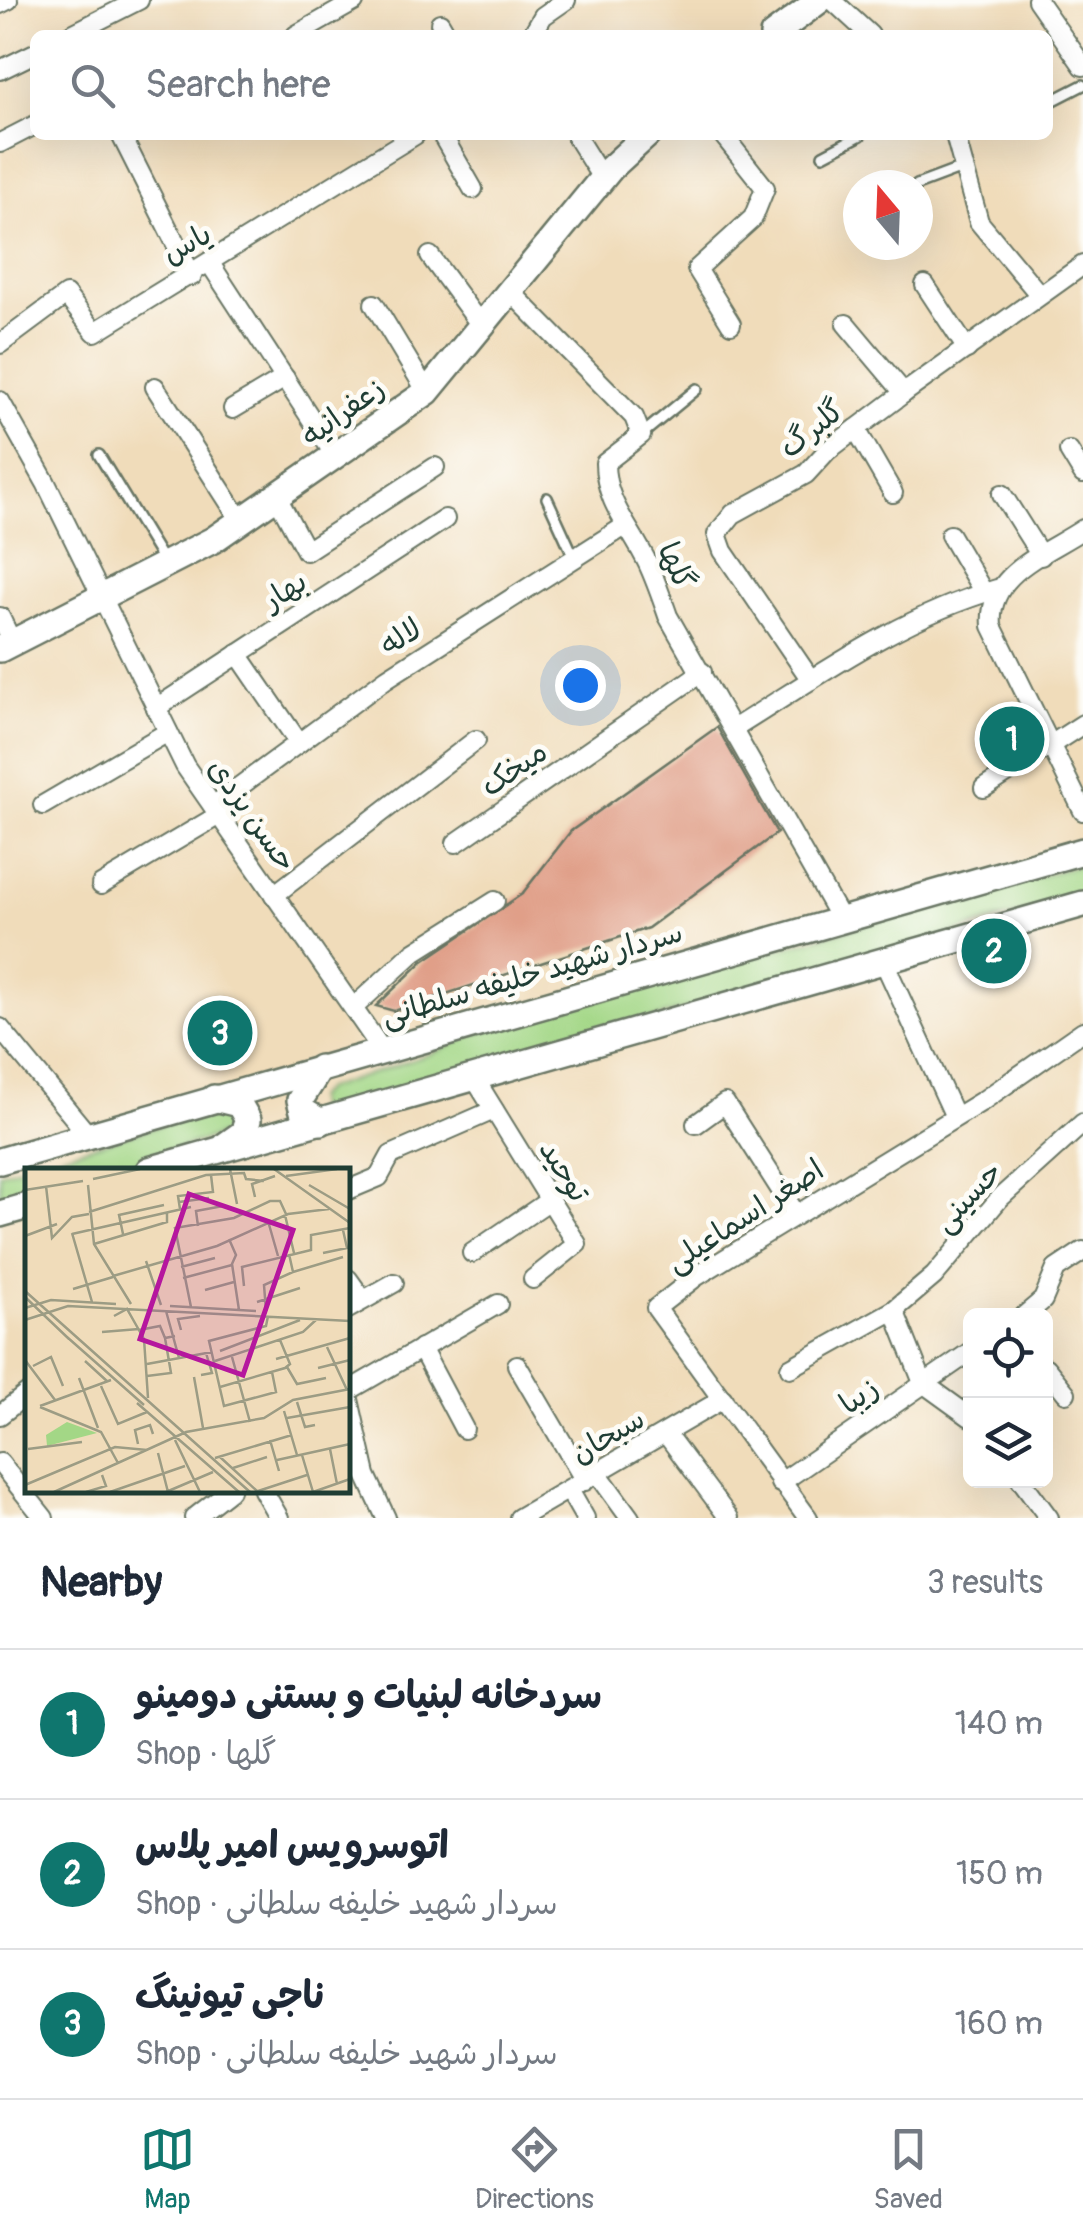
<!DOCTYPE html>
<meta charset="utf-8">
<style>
body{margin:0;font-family:Pangolin,"Playpen Sans Arabic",sans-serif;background:#f6f6f7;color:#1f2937}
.controls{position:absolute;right:30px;bottom:30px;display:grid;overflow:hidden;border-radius:15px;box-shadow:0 10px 40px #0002}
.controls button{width:90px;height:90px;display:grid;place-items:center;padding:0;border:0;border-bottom:2px solid #e0e1e3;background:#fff;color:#1f2937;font:50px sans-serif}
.compass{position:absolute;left:843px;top:170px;width:90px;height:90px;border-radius:50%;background:#fff;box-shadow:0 10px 40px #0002;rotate:341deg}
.you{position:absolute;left:580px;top:685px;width:35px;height:35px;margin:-25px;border:8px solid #fff;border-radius:50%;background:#1a73e8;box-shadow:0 0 0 15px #1a73e833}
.badge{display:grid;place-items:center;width:65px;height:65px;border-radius:50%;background:#0f766e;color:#fff;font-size:32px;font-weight:700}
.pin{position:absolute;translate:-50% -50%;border:5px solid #fff;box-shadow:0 2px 10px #0006}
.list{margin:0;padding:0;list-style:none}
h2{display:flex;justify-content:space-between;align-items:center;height:130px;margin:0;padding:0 40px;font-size:42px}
h2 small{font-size:32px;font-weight:400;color:#747a83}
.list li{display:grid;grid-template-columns:65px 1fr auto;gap:30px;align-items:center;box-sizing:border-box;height:150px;padding:0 40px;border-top:2px solid #e0e1e3}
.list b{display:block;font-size:38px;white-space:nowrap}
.list p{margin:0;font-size:32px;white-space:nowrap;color:#747a83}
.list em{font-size:32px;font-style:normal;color:#747a83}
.icon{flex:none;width:55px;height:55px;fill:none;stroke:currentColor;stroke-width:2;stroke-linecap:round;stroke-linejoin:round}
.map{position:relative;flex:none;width:1083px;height:1518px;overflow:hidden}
.search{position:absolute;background:#fff;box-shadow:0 10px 40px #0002;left:30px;right:30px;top:30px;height:110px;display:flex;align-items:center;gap:25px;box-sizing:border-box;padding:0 35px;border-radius:15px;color:#747a83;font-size:38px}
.sheet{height:580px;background:#fff}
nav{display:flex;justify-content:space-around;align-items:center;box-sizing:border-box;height:140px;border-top:2px solid #e0e1e3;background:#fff;font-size:28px;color:#747a83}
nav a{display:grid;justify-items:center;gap:5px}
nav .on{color:#0f766e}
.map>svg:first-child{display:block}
.green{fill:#a3d786;stroke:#618a5d;stroke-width:2.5}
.building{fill:#e09f88}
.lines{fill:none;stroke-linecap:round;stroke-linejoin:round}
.lane-casing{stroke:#687563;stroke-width:14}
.street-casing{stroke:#687563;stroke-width:22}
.secondary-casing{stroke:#687563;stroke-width:30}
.lane{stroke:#fff;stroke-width:9}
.street{stroke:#fff;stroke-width:18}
.secondary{stroke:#fff;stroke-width:25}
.labels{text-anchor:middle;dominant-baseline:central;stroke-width:10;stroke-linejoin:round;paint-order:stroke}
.street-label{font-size:30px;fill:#1f3d34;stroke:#fdfcf7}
.inset-road{fill:none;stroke:#9c9c84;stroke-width:2.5}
.view{fill:#b5179e;fill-opacity:0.15;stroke:#b5179e;stroke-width:5}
.inset-edge{fill:none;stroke:#1f3d34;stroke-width:5}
</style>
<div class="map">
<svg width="1083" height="1518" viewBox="0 0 1083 1518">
<rect width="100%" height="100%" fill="#fdfcf7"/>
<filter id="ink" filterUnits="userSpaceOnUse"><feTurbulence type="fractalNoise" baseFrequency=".01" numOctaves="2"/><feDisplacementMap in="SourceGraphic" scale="20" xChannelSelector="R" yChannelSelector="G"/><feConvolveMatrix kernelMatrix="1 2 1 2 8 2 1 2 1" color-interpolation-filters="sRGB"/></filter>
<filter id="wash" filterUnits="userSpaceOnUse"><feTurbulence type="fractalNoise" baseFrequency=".0048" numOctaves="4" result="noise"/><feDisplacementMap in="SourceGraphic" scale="40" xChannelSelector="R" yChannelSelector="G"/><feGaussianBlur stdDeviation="2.25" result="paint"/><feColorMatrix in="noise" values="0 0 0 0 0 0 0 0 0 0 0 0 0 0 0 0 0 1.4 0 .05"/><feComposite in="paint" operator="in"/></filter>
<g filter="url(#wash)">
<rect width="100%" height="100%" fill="#f0dcba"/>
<!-- green -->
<g class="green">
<polygon points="1083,864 1083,896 328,1111 316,1107 315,1098 325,1089 433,1053 477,1033"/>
<polygon points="219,1108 232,1117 232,1131 112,1170 28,1170 27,1197 0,1205 0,1173"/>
</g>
<g id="blocks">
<!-- building -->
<polygon class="building" points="717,727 777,833 648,928 394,1011 376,1006 422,962 522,894 571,831"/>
</g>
</g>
<g filter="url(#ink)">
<use href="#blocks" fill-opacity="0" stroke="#687563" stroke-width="2.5"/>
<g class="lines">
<defs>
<g id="lane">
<polyline points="1048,103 1083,85"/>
<polyline points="823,155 861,135"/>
<polyline points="917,185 962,168"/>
<polyline points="641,435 697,389"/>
<polyline points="99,455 164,562"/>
<polyline points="547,498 574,557"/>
</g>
<g id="street">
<polyline points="832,0 870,35"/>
<polyline points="1037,0 1083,66"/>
<polyline points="0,4 8,0"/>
<polyline points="440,23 447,35"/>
<polyline points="70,35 139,0"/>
<polyline points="296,35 354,2"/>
<polyline points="532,35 543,16 566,0"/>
<polyline points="0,70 35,53"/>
<polyline points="121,135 192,276"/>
<polyline points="442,135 473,189"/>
<polyline points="575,135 602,178"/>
<polyline points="723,135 765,188 753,218 697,269 731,324"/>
<polyline points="955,135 979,222 1038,293"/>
<polyline points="0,143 35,125"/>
<polyline points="430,256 482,327"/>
<polyline points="211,265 336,457"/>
<polyline points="925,285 967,349"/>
<path d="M511,292L634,417L641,435L605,463C605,503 632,529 648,564C656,581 662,599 668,616L841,920"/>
<polyline points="374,304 427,392"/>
<polyline points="846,324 904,393"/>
<polyline points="0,344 66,295 95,332 415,135"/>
<polyline points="155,387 241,521"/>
<polyline points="0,401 46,483 185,766 382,1050"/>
<polyline points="233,409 285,378"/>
<polyline points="856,429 893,493"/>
<polyline points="1069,451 1083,474"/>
<polyline points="1002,494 1041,556"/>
<polyline points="277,497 306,551 435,467"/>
<path d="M1083,529C1046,554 987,573 992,626L1083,811"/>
<polyline points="950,535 984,593"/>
<polyline points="0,617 12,642"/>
<polyline points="238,654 299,743"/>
<polyline points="811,680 723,551 717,534 733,514 806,474 827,451 904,393 1083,265"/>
<polyline points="156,708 445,519"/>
<path d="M735,728C820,675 900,617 997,589"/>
<polyline points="984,788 1083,724"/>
<polyline points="43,805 168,732"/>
<polyline points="213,806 387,678 625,526"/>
<polyline points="456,843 702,672"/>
<polyline points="101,885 219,815"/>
<polyline points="274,895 476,740"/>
<polyline points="884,962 955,1117"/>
<polyline points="353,1008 414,952 495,901"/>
<polyline points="0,1028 88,1135"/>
<polyline points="475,1079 577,1244 533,1279"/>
<polyline points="696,1124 725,1103 796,1214"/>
<polyline points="348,1190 379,1177 391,1155 494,1110"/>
<polyline points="472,1253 550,1200"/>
<polyline points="348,1279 363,1300"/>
<polyline points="348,1309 394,1283"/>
<polyline points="894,1310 923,1383 970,1417"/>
<polyline points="1024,1316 1043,1300 1056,1269 1083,1251"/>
<polyline points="421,1348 464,1429"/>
<polyline points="517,1365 585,1481"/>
<polyline points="790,1368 894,1310 934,1276 1000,1198 1083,1123"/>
<polyline points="1046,1368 1066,1393"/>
<polyline points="348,1391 498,1304"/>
<polyline points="348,1395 366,1475 386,1518"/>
<polyline points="0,1415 28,1393"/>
<polyline points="667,1435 729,1518"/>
<polyline points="0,1463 44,1518"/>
<polyline points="598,1474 630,1518"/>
<polyline points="1021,1480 1049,1518"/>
<polyline points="780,1483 970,1352"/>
<polyline points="263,1490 279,1518"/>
<polyline points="569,1490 585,1518"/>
<polyline points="194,1518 230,1490"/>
<polyline points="519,1518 723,1399"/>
<polyline points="808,1518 656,1308 697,1276 984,1100 1083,1031"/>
</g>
<g id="secondary">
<polyline points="773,35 820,0"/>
<polyline points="0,649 213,540 427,392 611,168 647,135"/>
<polyline points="320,1068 300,1100 303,1111 321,1122"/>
<polyline points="214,1098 239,1104 248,1120 243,1133 226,1145"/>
<polyline points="0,1161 1083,851"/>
<polyline points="149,1170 1083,904"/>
<polyline points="0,1214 28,1206"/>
</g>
</defs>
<!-- lane casing -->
<use href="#lane" class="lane-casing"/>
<!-- street casing -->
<use href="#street" class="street-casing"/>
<!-- secondary casing -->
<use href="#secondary" class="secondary-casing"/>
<!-- lane -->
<use href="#lane" class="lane"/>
<!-- street -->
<use href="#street" class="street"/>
<!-- secondary -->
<use href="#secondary" class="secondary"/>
</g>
</g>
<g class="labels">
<!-- street labels -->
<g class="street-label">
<text transform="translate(187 244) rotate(-29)">یاس</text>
<text transform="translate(343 412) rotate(-36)">زعفرانیه</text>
<text transform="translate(812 429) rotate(-39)">گلبرگ</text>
<text transform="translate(676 566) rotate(66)">گلها</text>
<text transform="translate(285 591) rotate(-33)">بهار</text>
<text transform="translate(401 637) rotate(-32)">لاله</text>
<text transform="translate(514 769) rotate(-35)">میخک</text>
<text transform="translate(252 815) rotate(55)">حسن یزدی</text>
<text transform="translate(532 974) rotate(-16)">سردار شهید خلیفه سلطانی</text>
<text transform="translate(564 1171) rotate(58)">توحید</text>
<text transform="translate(968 1197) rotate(-47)">حسینی</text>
<text transform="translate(745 1216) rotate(-33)">اصغر اسماعیلی</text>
<text transform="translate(859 1396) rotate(-36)">زیبا</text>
<text transform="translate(608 1436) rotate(-30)">سبحان</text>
</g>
</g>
<!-- overview -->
<g transform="translate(25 1168)">
<rect width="325" height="325" fill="#f0dcba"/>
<path d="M42,254L72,265L22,278L21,267Z" fill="#a3d786"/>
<path class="inset-road" d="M205,1L212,36M249,1L325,55M261,8L312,1M68,11L115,1M63,17L69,76L106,136M284,17L325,41M21,18L27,70L47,49L64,46M0,22L58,13M230,29L227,16L250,8M154,34L184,30M155,41L153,28L188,24L186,7M64,44L181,7L219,5L221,11L239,13M260,47L269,85M243,53L253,88M173,58L171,43L198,38M47,65L67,134M47,66L166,39M98,66L94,47L139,37M0,68L32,56M204,71L211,87L207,96L214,142M69,76L142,54V45M298,85L322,80L318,62M121,93L136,137M156,99L190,90M268,104L318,89M88,108L192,78L263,46L304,41M158,110L207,97M219,118L217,99L286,82V67L325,60M48,121L88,109M180,122L209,114M0,123L225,324M0,129L44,171M232,134L275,120M145,138L231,143M166,139L150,60L209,50L245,33H255L261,46M0,140L26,132L91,136M141,143L154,190M241,143L239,117L268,104L264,86M89,148L102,141L119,171L123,230M243,148L241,158L184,173L199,238L251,224L247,204M0,152L43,138L325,153M114,162L135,158L140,170L150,168M156,162L153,151L175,148M77,164L114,161M42,169L119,237M302,179L322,222M195,183L275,152M207,189L225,254M251,191L325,170M0,192L30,232M60,193L83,214M190,193L278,164L292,151M122,196L187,184M8,198L26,189L38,218M262,199L272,216L301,210M293,200L325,192M176,207L187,205L181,185M122,208L146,205L140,170M169,209L178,260M54,210L73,260M76,218L93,256L122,244M195,219L260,200L265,196L255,172M272,234L280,259L290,257M112,235L214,324M15,238L86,212M15,239L76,264L93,295M259,243L272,287M262,250L325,239M150,272L175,324M245,272L254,303M113,276L110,262L125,257L128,266M3,281L57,274M305,281L312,316M133,285L143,324M277,287L288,324M195,289L233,324M190,290L267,267M252,292L325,276M208,300L242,289M0,317L90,279L122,282M29,324L161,264L239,250L268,232L325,221M61,324L81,318L77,307M85,324L160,298M141,324L188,304M230,324L282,307M288,324L325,311"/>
<path class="view" d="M164,26L268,62L218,207L115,171Z"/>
<rect width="325" height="325" class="inset-edge"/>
</g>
</svg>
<div class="controls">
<button><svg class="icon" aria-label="locate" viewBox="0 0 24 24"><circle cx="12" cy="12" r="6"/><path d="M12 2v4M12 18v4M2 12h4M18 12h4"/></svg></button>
<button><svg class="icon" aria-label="layers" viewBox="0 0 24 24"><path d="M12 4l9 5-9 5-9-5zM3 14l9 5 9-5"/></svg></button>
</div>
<svg class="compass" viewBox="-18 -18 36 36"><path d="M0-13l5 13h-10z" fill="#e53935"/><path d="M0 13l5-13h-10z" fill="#747a83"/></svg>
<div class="you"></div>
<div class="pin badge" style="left:1012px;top:739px">1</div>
<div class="pin badge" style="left:994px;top:951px">2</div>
<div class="pin badge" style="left:220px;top:1033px">3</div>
<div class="search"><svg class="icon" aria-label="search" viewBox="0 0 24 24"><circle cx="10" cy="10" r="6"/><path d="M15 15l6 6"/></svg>Search here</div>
</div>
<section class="sheet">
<h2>Nearby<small>3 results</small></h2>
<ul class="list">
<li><span class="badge">1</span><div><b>سردخانه لبنیات و بستنی دومینو</b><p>Shop · گلها</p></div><em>140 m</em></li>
<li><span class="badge">2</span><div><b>اتوسرويس امير پلاس</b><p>Shop · سردار شهید خلیفه سلطانی</p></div><em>150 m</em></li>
<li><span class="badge">3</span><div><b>ناجی‌ تیونینگ</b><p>Shop · سردار شهید خلیفه سلطانی</p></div><em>160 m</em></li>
</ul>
</section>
<nav>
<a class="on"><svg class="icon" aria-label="map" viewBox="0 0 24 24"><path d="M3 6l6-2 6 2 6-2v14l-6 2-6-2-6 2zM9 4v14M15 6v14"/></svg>Map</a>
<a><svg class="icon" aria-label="directions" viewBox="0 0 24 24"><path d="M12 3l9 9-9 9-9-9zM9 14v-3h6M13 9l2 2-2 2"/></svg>Directions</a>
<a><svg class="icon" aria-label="saved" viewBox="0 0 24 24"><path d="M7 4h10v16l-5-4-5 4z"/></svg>Saved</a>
</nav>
